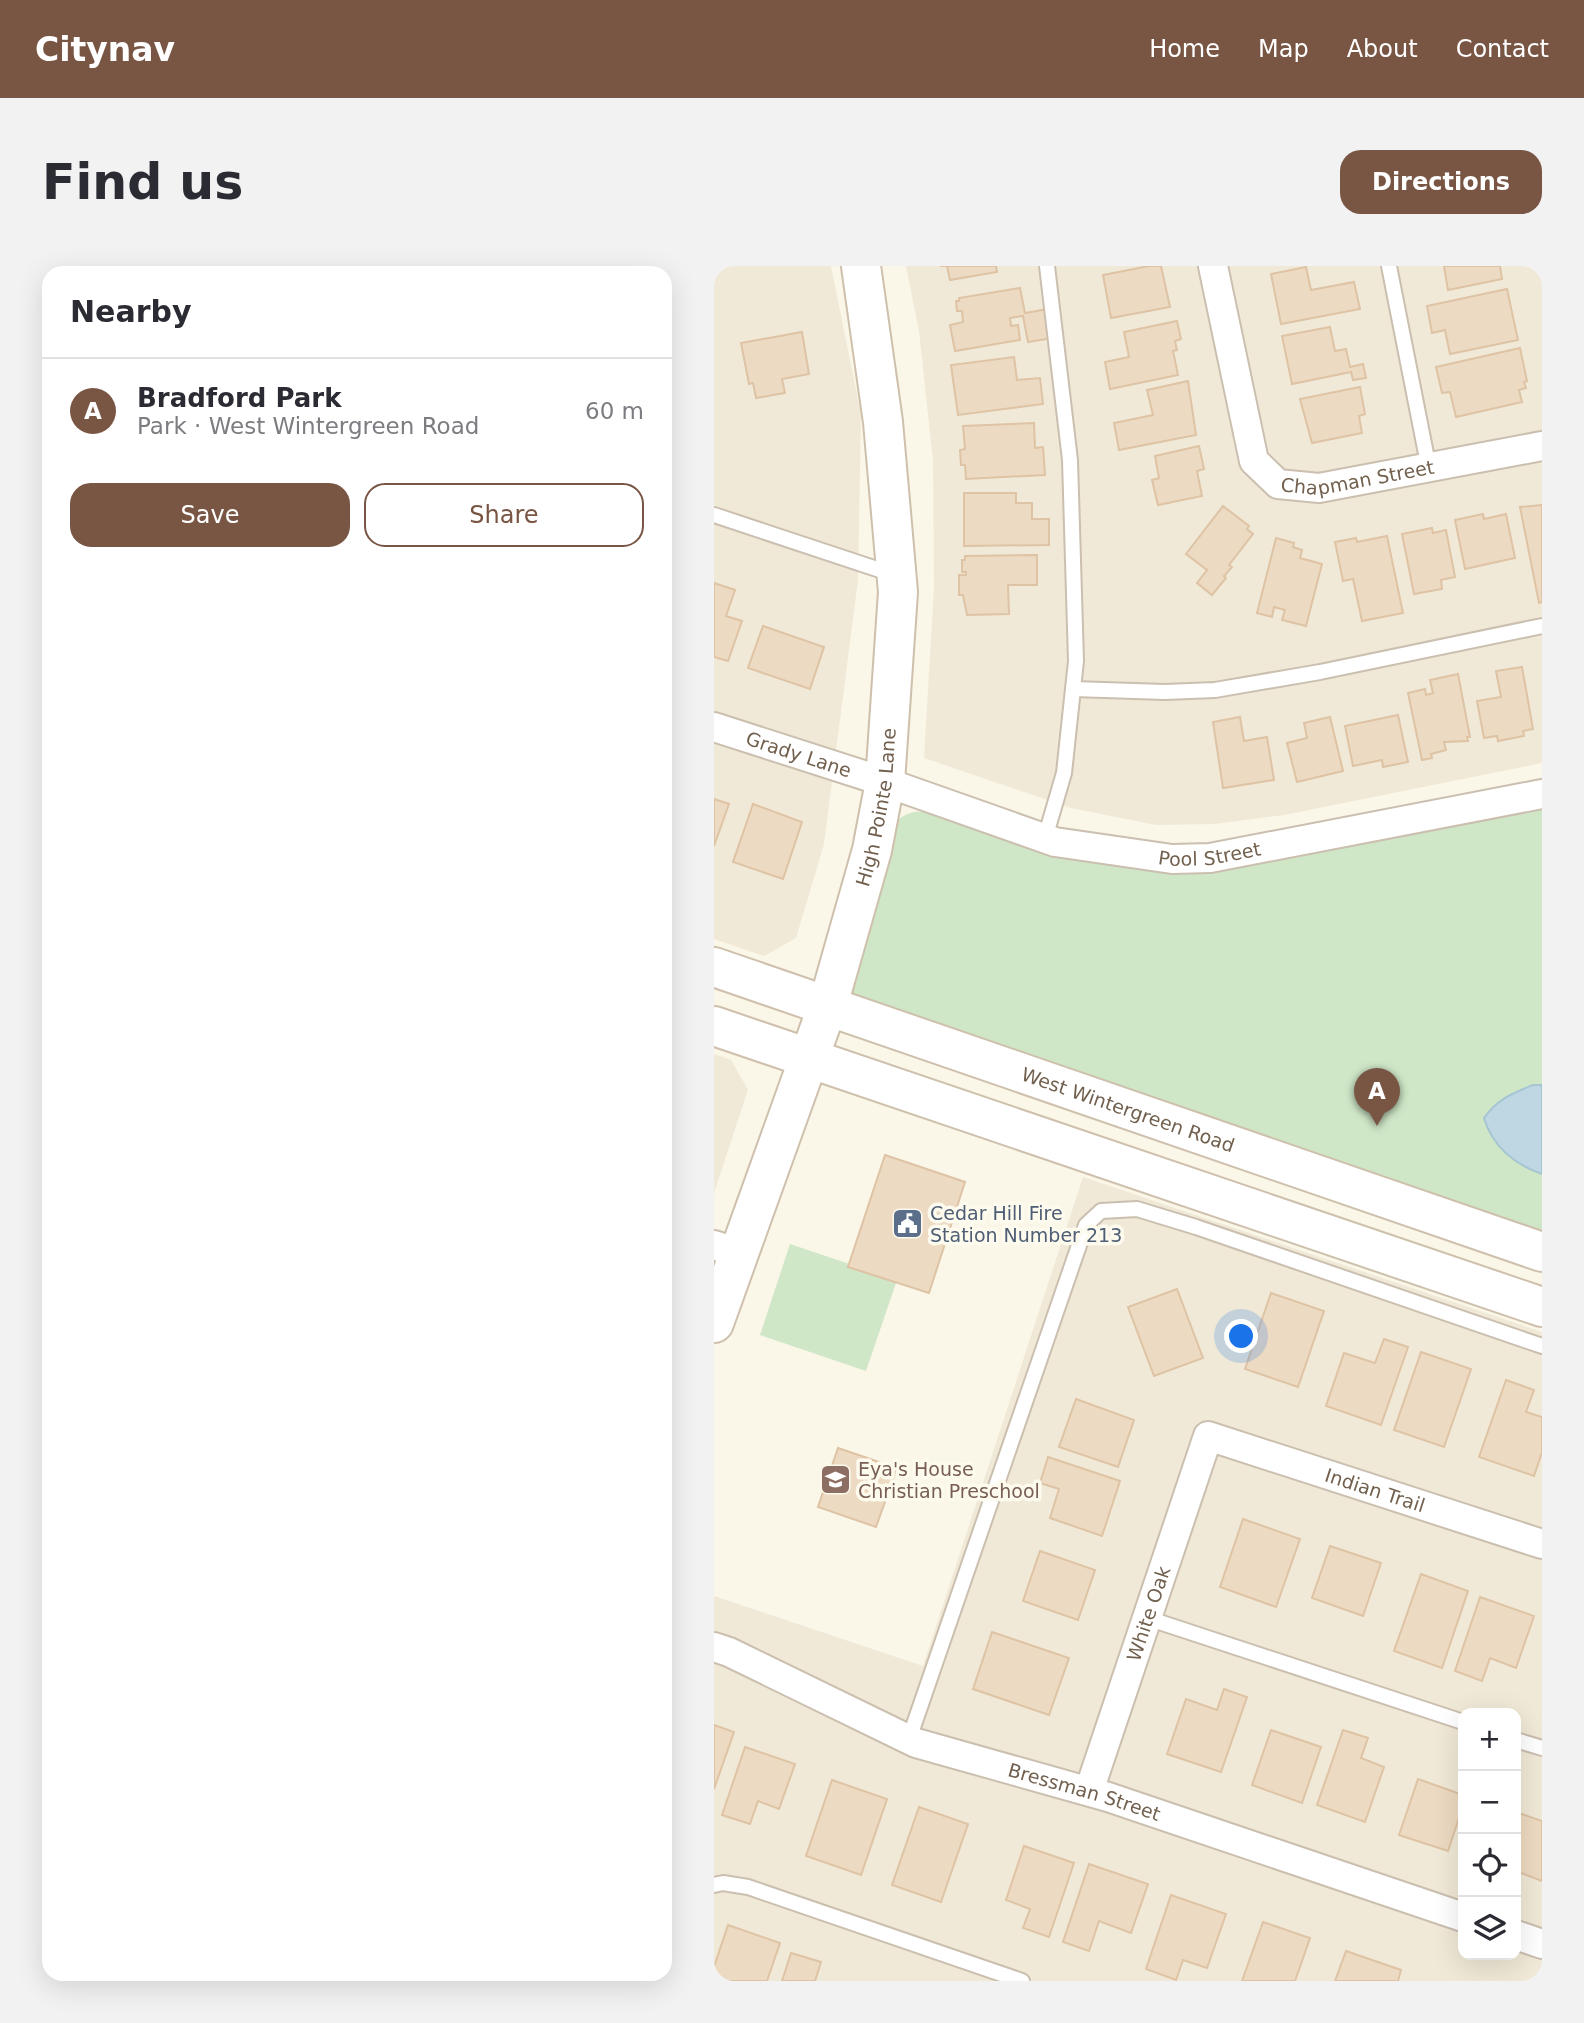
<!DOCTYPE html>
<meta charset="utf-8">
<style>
body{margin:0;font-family:"DejaVu Sans",sans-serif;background:#f2f2f3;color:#2b2b33}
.controls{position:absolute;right:21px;bottom:21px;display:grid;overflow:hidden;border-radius:14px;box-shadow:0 7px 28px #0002}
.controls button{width:63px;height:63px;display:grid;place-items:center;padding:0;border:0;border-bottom:2px solid #e1e1e2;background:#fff;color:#2b2b33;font:35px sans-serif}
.you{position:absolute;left:528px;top:1071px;width:24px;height:24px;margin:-18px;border:5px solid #fff;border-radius:50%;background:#1a73e8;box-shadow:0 0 0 10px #1a73e833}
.badge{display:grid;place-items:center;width:46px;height:46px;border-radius:50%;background:#795544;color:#fff;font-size:23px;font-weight:700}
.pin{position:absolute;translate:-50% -58px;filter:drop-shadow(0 2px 4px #0008)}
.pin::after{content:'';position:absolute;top:37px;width:24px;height:21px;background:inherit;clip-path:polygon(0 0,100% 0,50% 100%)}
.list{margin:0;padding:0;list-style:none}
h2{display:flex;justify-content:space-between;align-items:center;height:91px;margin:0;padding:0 28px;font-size:30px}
h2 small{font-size:23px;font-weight:400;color:#7c7c81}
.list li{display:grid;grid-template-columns:46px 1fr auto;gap:21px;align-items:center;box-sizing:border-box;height:105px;padding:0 28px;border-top:2px solid #e1e1e2}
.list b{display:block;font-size:26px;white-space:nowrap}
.list p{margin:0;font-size:23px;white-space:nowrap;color:#7c7c81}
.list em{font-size:23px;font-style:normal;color:#7c7c81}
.actions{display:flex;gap:14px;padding:21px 28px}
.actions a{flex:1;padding:16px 0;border:2px solid #795544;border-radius:21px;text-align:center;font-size:24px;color:#795544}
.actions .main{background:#795544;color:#fff}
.icon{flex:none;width:38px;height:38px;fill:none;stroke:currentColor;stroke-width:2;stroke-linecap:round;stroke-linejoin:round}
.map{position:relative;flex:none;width:828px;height:1715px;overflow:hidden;border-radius:21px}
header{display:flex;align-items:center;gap:42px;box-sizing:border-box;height:98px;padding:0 35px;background:#795544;color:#fff}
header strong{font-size:33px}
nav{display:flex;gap:38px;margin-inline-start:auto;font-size:24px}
.intro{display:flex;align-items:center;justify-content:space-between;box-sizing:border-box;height:168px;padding:0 42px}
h1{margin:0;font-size:49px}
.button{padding:18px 32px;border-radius:21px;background:#795544;color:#fff;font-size:24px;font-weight:700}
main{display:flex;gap:42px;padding:0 42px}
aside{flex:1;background:#fff;border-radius:21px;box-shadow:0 7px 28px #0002}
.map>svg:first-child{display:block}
.residential{fill:#f1e9d7;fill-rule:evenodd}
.green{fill:#cfe7c7}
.water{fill:#bed7e2;stroke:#a5c5d3;stroke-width:2}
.building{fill:#eddac2;stroke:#dec3a4;stroke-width:2}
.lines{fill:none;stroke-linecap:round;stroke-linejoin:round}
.lane-casing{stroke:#cbbfaf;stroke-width:18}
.street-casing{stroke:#cbbfaf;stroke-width:32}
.secondary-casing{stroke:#cec0ac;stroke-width:42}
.lane{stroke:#fff;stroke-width:14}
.street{stroke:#fff;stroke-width:28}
.secondary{stroke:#fff;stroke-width:38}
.labels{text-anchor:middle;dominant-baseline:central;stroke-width:7;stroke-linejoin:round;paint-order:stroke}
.street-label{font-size:19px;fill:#72604e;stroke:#fdfaee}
.service-label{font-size:19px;fill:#4e5e75;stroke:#fdfaee;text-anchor:start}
.education-label{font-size:19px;fill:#785e54;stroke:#fdfaee;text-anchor:start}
</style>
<header>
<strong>Citynav</strong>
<nav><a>Home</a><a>Map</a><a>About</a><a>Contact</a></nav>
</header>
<div class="intro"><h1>Find us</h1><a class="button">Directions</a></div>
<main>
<aside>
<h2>Nearby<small></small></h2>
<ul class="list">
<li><span class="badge">A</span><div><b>Bradford Park</b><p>Park · West Wintergreen Road</p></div><em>60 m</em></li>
</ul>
<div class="actions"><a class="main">Save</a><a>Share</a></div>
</aside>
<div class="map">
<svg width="828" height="1715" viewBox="0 0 828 1715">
<rect width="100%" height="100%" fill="#faf6e8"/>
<!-- residential -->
<g class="residential">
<polygon points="0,0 117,0 147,148 144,314 110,578 82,672 50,690 0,673"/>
<polygon points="192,0 828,0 828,497 570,549 501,558 442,559 357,542 210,492 220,321 219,195 205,65"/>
<polygon points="0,788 17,794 34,824 0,927"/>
<path d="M369,911L828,1066V1715H0V1330L209,1400ZM749,1447H802V1689H749Z"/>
</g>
<!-- green -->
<g class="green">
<path d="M828,540V971L144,736L137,727L179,558C190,548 199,544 213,546L330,586L391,599L457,606L524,602Z"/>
<polygon points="76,978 183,1014 152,1105 46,1069"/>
</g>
<!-- water -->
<path class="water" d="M819,819H828V908C801,899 778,880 770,852C783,833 799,827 819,819Z"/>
<!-- building -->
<g class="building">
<polygon points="226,0 282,0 283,6 236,14 233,0"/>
<polygon points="435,0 447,0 456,41 397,52 389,9"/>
<polygon points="730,0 786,0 788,13 734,24"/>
<polygon points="592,1 597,24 640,16 646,43 567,58 557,8"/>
<polygon points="306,22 311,47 334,43 339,72 314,76 309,50 296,52 297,60 304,59 306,74 241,85 236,59 249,56 248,45 243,45 242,35 245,35 245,32"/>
<polygon points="793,23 804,74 736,88 731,64 718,67 713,40"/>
<polygon points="463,55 467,73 461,75 463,84 459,85 464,109 396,123 391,96 415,91 410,66"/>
<polygon points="616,61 621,85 632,83 636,101 649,98 652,112 639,114 637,106 578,118 568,70"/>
<polygon points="88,66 95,108 68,113 71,127 42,132 39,117 35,118 27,77"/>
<polygon points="806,82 813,115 810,116 812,122 805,124 808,136 742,151 736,126 728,127 722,101"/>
<polygon points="300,91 303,114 326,112 329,138 244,149 237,99"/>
<polygon points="474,115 482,169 405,184 400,157 439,149 433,124"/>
<polygon points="646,121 651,148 645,150 648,167 598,177 586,133"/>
<polygon points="320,157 321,182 329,181 331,209 252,213 251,199 247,199 246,184 251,183 249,160"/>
<polygon points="485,180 490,203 483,205 488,230 444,239 438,214 445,212 441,190"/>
<polygon points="250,227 302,227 302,237 318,237 318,253 335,253 335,279 250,280"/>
<polygon points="828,239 828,336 825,337 806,241"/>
<polygon points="509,240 535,260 533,263 539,268 515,299 518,301 510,310 512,312 498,329 483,317 493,304 472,288"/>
<polygon points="769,248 770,253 792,248 801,292 751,303 741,254"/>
<polygon points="718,262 719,267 732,264 741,311 727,314 728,323 700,328 688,268"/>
<polygon points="673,270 689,347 648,355 639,313 629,315 621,276 642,272 643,276"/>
<polygon points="562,272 580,277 579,281 588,284 586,292 608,298 592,360 568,354 571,344 560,341 558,351 543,347"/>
<polygon points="323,289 323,319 294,319 295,348 253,349 249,329 245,329 245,309 252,309 252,306 248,306 248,294 251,294 251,290"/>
<polygon points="0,317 21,324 12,350 28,355 14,395 0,391"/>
<polygon points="49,360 110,381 96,423 34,402"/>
<polygon points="808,401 819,463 809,465 810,470 784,475 783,470 770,472 763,435 787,431 782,405"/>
<polygon points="744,408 756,471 753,471 754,475 730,476 732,484 717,488 718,492 708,494 694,427 711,423 712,429 719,427 716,414"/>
<polygon points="684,449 694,496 669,501 668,494 639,500 631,460"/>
<polygon points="526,451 530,475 553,471 560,514 509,522 499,456"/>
<polygon points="616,451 629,505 583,516 573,477 593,472 590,457"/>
<polygon points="0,533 15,538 0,580"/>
<polygon points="39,538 88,556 69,613 19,596"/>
<polygon points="171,889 251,916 215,1027 134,1001"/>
<polygon points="463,1023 489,1092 440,1110 414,1041"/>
<polygon points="557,1027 610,1045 584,1121 531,1103"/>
<polygon points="670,1073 694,1081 667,1159 612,1140 630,1087 661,1097"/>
<polygon points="707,1086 757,1103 730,1181 680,1164"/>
<polygon points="792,1114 820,1124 812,1146 828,1151 828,1186 820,1210 765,1191"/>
<polygon points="362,1133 420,1154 404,1201 345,1181"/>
<polygon points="124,1182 183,1202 162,1261 104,1241"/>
<polygon points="334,1191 406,1215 388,1270 336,1252 345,1223 326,1217"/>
<polygon points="529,1253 586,1273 562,1341 506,1321"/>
<polygon points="616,1280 667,1297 649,1350 598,1332"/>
<polygon points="326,1285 381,1304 364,1354 309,1335"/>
<polygon points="707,1308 754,1325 728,1402 680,1385"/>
<polygon points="766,1331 820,1350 802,1402 776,1392 768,1415 741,1405"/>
<polygon points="278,1366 355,1392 335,1449 259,1423"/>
<polygon points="510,1423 533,1431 507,1506 453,1488 472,1433 503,1444"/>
<polygon points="0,1459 20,1466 0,1523"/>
<polygon points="557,1464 607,1481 588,1537 538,1519"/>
<polygon points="629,1464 654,1472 647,1492 670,1501 651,1556 603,1539"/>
<polygon points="31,1481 81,1498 65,1543 44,1535 36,1558 8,1549"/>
<polygon points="704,1513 749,1529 749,1540 734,1585 685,1569"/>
<polygon points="118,1514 173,1533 147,1609 92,1590"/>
<polygon points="205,1541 254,1558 227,1636 178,1619"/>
<polygon points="805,1547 828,1555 828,1615 802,1605 802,1555"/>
<polygon points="310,1580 360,1597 335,1671 309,1662 316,1643 292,1634"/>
<polygon points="375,1598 434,1618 417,1667 385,1655 375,1685 349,1676"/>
<polygon points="457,1629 512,1648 493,1702 469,1694 462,1714 432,1703"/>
<polygon points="549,1656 596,1672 581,1715 528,1715"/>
<polygon points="14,1659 66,1677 53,1715 0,1715 0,1701"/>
<polygon points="632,1685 687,1704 684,1715 621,1715"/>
<polygon points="77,1687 107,1696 101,1715 68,1715"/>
</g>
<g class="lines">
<defs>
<g id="lane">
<polyline points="675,0 715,203"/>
<polyline points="0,249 178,308"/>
<polyline points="359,423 451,426 501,424 606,406 828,360"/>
<polyline points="331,572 350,507 362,395 356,194 333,0"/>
<polyline points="433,1352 749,1456"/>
<polyline points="195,1473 372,959 387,945 423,943 482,961 828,1080"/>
<polyline points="802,1474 828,1482"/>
<polyline points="0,1619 9,1617 34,1621 308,1715"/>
</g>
<g id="street">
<path id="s1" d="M499,0L540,195L564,218L605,222L828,180"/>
<path id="s2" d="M0,461L171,516L341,576L458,593L496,592L828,528"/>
<polyline points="0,979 24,987"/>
<path id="s3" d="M0,1381L15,1386L202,1477L394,1531L749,1651"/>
<path id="s4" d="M375,1525L494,1170L828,1278"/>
<polyline points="802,1669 828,1678"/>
</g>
<g id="secondary">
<path id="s5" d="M0,701L828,986"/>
<polyline points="0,760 828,1041"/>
<path id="s6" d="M0,1057L114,739L158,584L171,516L184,326L169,156L147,0"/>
</g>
</defs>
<!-- lane casing -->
<use href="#lane" class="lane-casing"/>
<!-- street casing -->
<use href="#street" class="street-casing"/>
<!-- secondary casing -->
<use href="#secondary" class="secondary-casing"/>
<!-- lane -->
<use href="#lane" class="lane"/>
<!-- street -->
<use href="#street" class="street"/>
<!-- secondary -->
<use href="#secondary" class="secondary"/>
</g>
<!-- icons -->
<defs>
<symbol id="civic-square" viewBox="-11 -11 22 22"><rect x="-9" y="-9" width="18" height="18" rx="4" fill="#5c6f8a" stroke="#fdfaee"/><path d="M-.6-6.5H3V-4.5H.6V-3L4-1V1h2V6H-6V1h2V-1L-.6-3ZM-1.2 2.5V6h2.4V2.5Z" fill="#fff"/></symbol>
<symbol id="school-square" viewBox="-11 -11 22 22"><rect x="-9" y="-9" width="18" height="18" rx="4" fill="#8d6e63" stroke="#fdfaee"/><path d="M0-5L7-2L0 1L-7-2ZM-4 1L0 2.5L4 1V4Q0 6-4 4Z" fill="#fff"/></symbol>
</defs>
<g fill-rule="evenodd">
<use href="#civic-square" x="176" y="940" width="35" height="35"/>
<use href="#school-square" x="104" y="1196" width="35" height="35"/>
</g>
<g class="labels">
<!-- street labels -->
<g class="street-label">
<text stroke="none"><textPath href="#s1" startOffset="313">Chapman Street</textPath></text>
<text stroke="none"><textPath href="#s2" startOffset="89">Grady Lane</textPath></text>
<text stroke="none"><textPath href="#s6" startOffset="542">High Pointe Lane</textPath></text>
<text stroke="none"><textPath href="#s2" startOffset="516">Pool Street</textPath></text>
<text stroke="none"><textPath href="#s5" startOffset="438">West Wintergreen Road</textPath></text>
<text stroke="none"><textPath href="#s4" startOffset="550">Indian Trail</textPath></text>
<text stroke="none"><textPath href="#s4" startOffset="187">White Oak</textPath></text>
<text stroke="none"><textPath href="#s3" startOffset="399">Bressman Street</textPath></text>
</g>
<!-- service labels -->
<g class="service-label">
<text x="216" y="947">Cedar Hill Fire<tspan x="216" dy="22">Station Number 213</tspan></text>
</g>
<!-- education labels -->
<g class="education-label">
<text x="144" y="1203">Eya's House<tspan x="144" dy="22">Christian Preschool</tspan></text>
</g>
</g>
</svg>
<div class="controls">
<button>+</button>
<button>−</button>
<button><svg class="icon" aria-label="locate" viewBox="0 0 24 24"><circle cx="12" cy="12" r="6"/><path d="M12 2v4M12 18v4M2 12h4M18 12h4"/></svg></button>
<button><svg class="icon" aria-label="layers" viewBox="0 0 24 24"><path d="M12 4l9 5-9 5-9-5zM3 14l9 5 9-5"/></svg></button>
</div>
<div class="you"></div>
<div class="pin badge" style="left:663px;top:860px">A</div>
</div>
</main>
